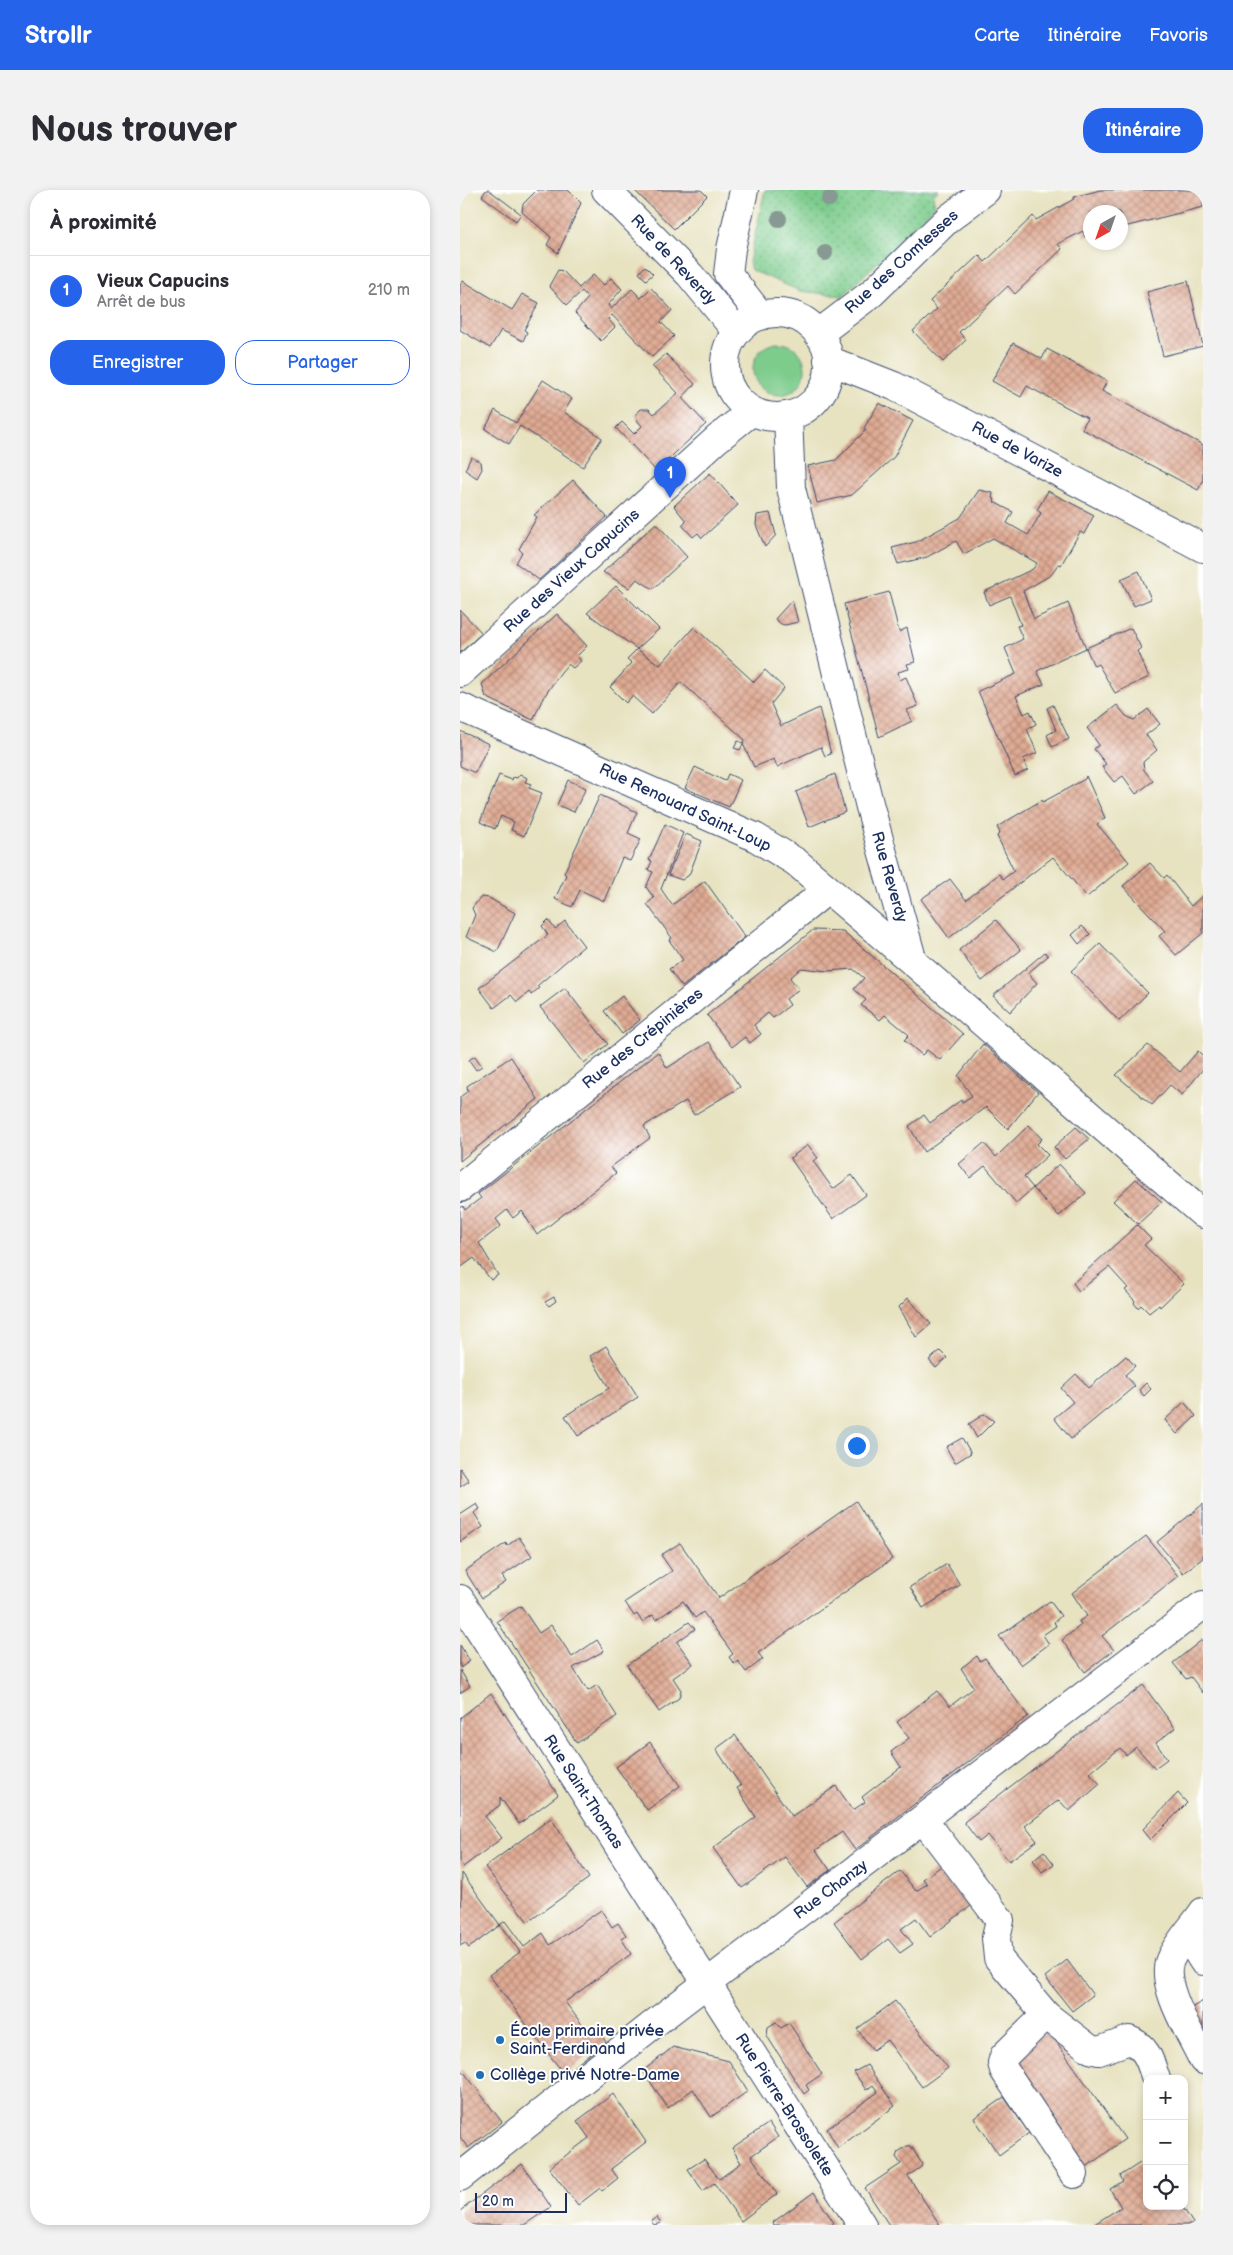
<!DOCTYPE html>
<html lang="fr">
<meta charset="utf-8">
<style>
body{margin:0;font-family:"Balsamiq Sans",sans-serif;background:#f2f2f3;color:#2b2b33}
.controls{position:absolute;right:15px;bottom:15px;display:grid;overflow:hidden;border-radius:10px;box-shadow:0 2px 8px #0003}
.controls button{width:45px;height:45px;display:grid;place-items:center;padding:0;border:0;border-bottom:1px solid #e1e1e2;background:#fff;color:#2b2b33;font:25px sans-serif}
.compass{position:absolute;left:623px;top:15px;width:45px;height:45px;border-radius:50%;background:#fff;box-shadow:0 2px 8px #0003;rotate:220deg}
.scale{position:absolute;left:15px;bottom:12px;width:92px;box-sizing:border-box;padding-left:5px;border:2px solid #1b2f5e;border-top:0;font-size:14px;line-height:18px;white-space:nowrap;color:#1b2f5e;-webkit-text-stroke:4px #fff;paint-order:stroke}
.you{position:absolute;left:396px;top:1255px;width:18px;height:18px;margin:-12px;border:4px solid #fff;border-radius:50%;background:#1a73e8;box-shadow:0 0 0 8px #1a73e833}
.badge{display:grid;place-items:center;width:32px;height:32px;border-radius:50%;background:#2563eb;color:#fff;font-size:16px;font-weight:700}
.pin{position:absolute;translate:-50% -41px;filter:drop-shadow(0 1px 2px #0008)}
.pin::after{content:'';position:absolute;top:26px;width:18px;height:15px;background:inherit;clip-path:polygon(0 0,100% 0,50% 100%)}
.list{margin:0;padding:0;list-style:none}
h2{display:flex;justify-content:space-between;align-items:center;height:65px;margin:0;padding:0 20px;font-size:21px}
h2 small{font-size:16px;font-weight:400;color:#7c7c81}
.list li{display:grid;grid-template-columns:32px 1fr auto;gap:15px;align-items:center;box-sizing:border-box;height:70px;padding:0 20px;border-top:1px solid #e1e1e2}
.list b{display:block;font-size:19px;white-space:nowrap}
.list p{margin:0;font-size:16px;white-space:nowrap;color:#7c7c81}
.list em{font-size:16px;font-style:normal;color:#7c7c81}
.actions{display:flex;gap:10px;padding:15px 20px}
.actions a{flex:1;padding:11px 0;border:1px solid #2563eb;border-radius:20px;text-align:center;font-size:18px;color:#2563eb}
.actions .main{background:#2563eb;color:#fff}
.icon{flex:none;width:28px;height:28px;fill:none;stroke:currentColor;stroke-width:2;stroke-linecap:round;stroke-linejoin:round}
.map{position:relative;flex:none;width:743px;height:2035px;overflow:hidden;border-radius:20px}
header{display:flex;align-items:center;gap:30px;box-sizing:border-box;height:70px;padding:0 25px;background:#2563eb;color:#fff}
header strong{font-size:24px}
nav{display:flex;gap:28px;margin-inline-start:auto;font-size:18px}
.intro{display:flex;align-items:center;justify-content:space-between;box-sizing:border-box;height:120px;padding:0 30px}
h1{margin:0;font-size:35px}
.button{padding:12px 22px;border-radius:20px;background:#2563eb;color:#fff;font-size:18px;font-weight:700}
main{display:flex;gap:30px;padding:0 30px}
aside{flex:1;background:#fff;border-radius:20px;box-shadow:0 2px 8px #0003}
.map>svg:first-child{display:block}
.grass{fill:url(#grass-dots);stroke:#4c7e75}
.garden{fill:#7dcc8c;stroke:#4c7e75}
.building{fill:url(#building-cross-hatch)}
.lines{fill:none;stroke-linecap:round;stroke-linejoin:round}
.minor-casing{stroke:#3a4a6d;stroke-width:30}
.minor{stroke:#fff;stroke-width:28}
.tree{fill:#879992}
.poi-dot{fill:#1f6fb2;stroke:#fff;stroke-width:2}
.labels{text-anchor:middle;dominant-baseline:central;stroke-width:4;stroke-linejoin:round;paint-order:stroke}
.street-label{font-size:16px;fill:#1b2f5e;stroke:#fff}
.poi-label{font-size:16px;fill:#1b2f5e;stroke:#fff;text-anchor:start}
</style>
<header>
<strong>Strollr</strong>
<nav><a>Carte</a><a>Itinéraire</a><a>Favoris</a></nav>
</header>
<div class="intro"><h1>Nous trouver</h1><a class="button">Itinéraire</a></div>
<main>
<aside>
<h2>À proximité<small></small></h2>
<ul class="list">
<li><span class="badge">1</span><div><b>Vieux Capucins</b><p>Arrêt de bus</p></div><em>210 m</em></li>
</ul>
<div class="actions"><a class="main">Enregistrer</a><a>Partager</a></div>
</aside>
<div class="map">
<svg width="743" height="2035" viewBox="0 0 743 2035">
<defs>
<pattern id="grass-dots" width="8" height="8" patternUnits="userSpaceOnUse" patternTransform="scale(1.25)"><rect width="8" height="8" fill="#7dcc8c"/><path d="M2 2h.1M6 6h.1" fill="none" stroke="#66a676" stroke-width="1.8" stroke-linecap="round"/></pattern>
<pattern id="building-cross-hatch" width="8" height="8" patternUnits="userSpaceOnUse" patternTransform="scale(1.25)"><rect width="8" height="8" fill="#e0aa93"/><path d="M0 0l8 8M0 8l8-8" fill="none" stroke="#b58b7b"/></pattern>
</defs>
<rect width="100%" height="100%" fill="#fff"/>
<filter id="ink" filterUnits="userSpaceOnUse"><feTurbulence type="fractalNoise" baseFrequency=".02" numOctaves="2"/><feDisplacementMap in="SourceGraphic" scale="10" xChannelSelector="R" yChannelSelector="G"/><feConvolveMatrix kernelMatrix="1 2 1 2 8 2 1 2 1" color-interpolation-filters="sRGB"/></filter>
<filter id="wash" filterUnits="userSpaceOnUse"><feTurbulence type="fractalNoise" baseFrequency=".0096" numOctaves="4" result="noise"/><feDisplacementMap in="SourceGraphic" scale="20" xChannelSelector="R" yChannelSelector="G"/><feGaussianBlur stdDeviation="1.12" result="paint"/><feColorMatrix in="noise" values="0 0 0 0 0 0 0 0 0 0 0 0 0 0 0 0 0 1.4 0 .05"/><feComposite in="paint" operator="in"/></filter>
<g filter="url(#wash)">
<rect width="100%" height="100%" fill="#e7e2c0"/>
<!-- grass -->
<polygon class="grass" points="305,0 479,0 473,6 475,16 383,106 340,101 291,80 289,72"/>
<!-- garden -->
<circle class="garden" cx="319" cy="179" r="26"/>
<g id="blocks">
<!-- building -->
<g class="building">
<polygon points="26,0 29,0 61,24 56,31 22,6"/>
<polygon points="77,0 108,0 121,13 98,63 87,55 91,47 62,22 63,14"/>
<polygon points="174,0 241,0 247,6 214,39"/>
<polygon points="640,0 743,0 743,17 660,38 660,22 630,22 630,45 625,47 623,41 598,54 602,59 555,104 548,96 499,142 506,150 483,172 453,141 477,119 470,111 519,65 525,72 573,26 576,30 614,9 614,7"/>
<polygon points="185,76 193,84 186,90 179,83"/>
<polygon points="98,80 103,81 119,98 133,85 144,95 151,88 162,99 148,115 151,119 172,99 181,108 191,98 212,120 201,132 214,146 192,167 152,125 148,129 155,137 141,151 115,123 128,108 122,101 107,115 89,96"/>
<polygon points="3,91 52,120 62,104 79,113 64,140 67,142 63,151 41,140 30,158 0,140 0,95"/>
<polygon points="728,91 743,156 703,166 687,102"/>
<polygon points="553,153 582,169 587,159 647,191 642,201 743,255 743,291 738,300 622,239 627,228 567,196 561,207 532,191"/>
<polygon points="206,164 235,194 222,208 246,234 196,281 156,238 162,232 174,244 182,236 177,230 176,224 181,219 189,219 194,224 218,203 192,176"/>
<polygon points="83,190 112,209 104,222 142,248 123,277 60,236 49,254 25,239 35,220 56,233"/>
<polygon points="419,213 453,231 434,267 392,305 357,313 348,276 376,270 406,240 404,238"/>
<polygon points="11,267 21,272 22,279 17,288 5,280"/>
<polygon points="250,283 278,315 242,348 238,343 233,347 222,335 226,331 214,316"/>
<polygon points="113,290 147,327 79,390 56,373 62,362 59,359 77,327 74,325"/>
<polygon points="519,300 533,303 532,308 535,309 534,312 553,322 547,333 568,345 581,323 577,320 588,301 634,325 624,344 620,342 601,375 598,374 591,385 563,401 574,429 608,413 626,458 671,438 681,458 677,461 689,487 655,503 638,474 634,476 626,458 577,481 584,494 556,506 564,524 570,521 576,534 567,539 577,563 563,569 568,580 555,586 518,501 556,484 545,458 563,449 557,436 561,435 550,406 529,415 524,402 573,379 577,373 533,348 504,364 496,351 467,367 438,374 432,358 456,352 500,328"/>
<polygon points="310,323 316,345 305,357 296,335 297,325"/>
<polygon points="196,333 227,367 193,399 177,389 169,398 143,382"/>
<polygon points="679,381 691,409 674,416 661,389"/>
<polygon points="156,396 199,439 177,459 200,475 234,437 294,492 305,480 324,498 311,514 321,536 359,518 371,564 365,566 361,557 317,577 314,569 294,577 283,554 280,560 274,558 278,551 283,553 285,550 221,492 192,524 172,506 166,513 150,497 172,473 167,469 177,459 127,423"/>
<polygon points="429,402 439,442 447,438 455,472 447,474 449,479 438,482 440,490 446,487 458,516 447,520 452,531 419,547 384,414"/>
<polygon points="332,410 338,432 325,435 321,434 315,429"/>
<polygon points="0,420 22,443 0,463"/>
<polygon points="97,424 127,456 117,466 121,471 113,478 108,474 101,482 83,508 73,530 26,507 22,494"/>
<polygon points="593,515 609,549 592,557 587,545 596,540 587,518"/>
<polygon points="657,515 666,526 674,530 688,519 700,534 686,545 697,560 683,572 684,580 693,591 676,604 663,586 654,592 642,577 646,574 634,559 639,555 627,538"/>
<polygon points="0,541 29,554 15,583 0,576"/>
<polygon points="235,577 265,591 268,584 281,590 269,617 225,598"/>
<polygon points="60,584 67,588 65,592 71,594 69,598 82,603 64,646 51,640 54,632 41,626 35,639 20,632 39,585 52,590 53,587 57,588"/>
<polygon points="375,584 385,622 349,637 336,602"/>
<polygon points="626,586 645,628 637,634 669,672 627,707 593,667 489,748 461,709 490,689 506,710 539,684 543,689 554,681 537,646 540,643 537,637 582,610 583,612 625,589"/>
<polygon points="108,590 126,598 114,622 97,615"/>
<polygon points="140,605 177,622 168,643 181,649 170,671 162,668 144,711 120,700 112,717 95,709 106,685 104,683"/>
<polygon points="205,634 223,643 201,699 212,715 245,691 285,747 222,797 209,779 223,770 209,750 212,748 187,714 194,708 186,697 193,682 188,680 192,671 189,670"/>
<polygon points="226,644 242,651 229,685 222,690 208,685"/>
<polygon points="690,673 704,688 707,685 731,716 743,705 743,743 716,765 699,746 705,741 663,696"/>
<polygon points="21,707 29,708 55,723 37,762 6,747 15,725 12,718"/>
<polygon points="88,730 95,739 105,731 124,756 77,796 79,798 71,805 69,802 57,812 51,805 34,818 19,798 88,745 82,736"/>
<polygon points="536,730 561,760 522,791 499,760"/>
<polygon points="622,736 630,744 619,754 612,745"/>
<polygon points="353,740 383,741 503,844 480,870 467,860 462,865 444,850 449,845 425,825 420,830 401,815 406,810 394,799 404,788 393,779 368,781 341,778 330,788 339,799 326,809 330,815 313,828 308,823 294,835 301,844 290,853 285,847 272,857 247,825"/>
<polygon points="640,754 688,803 659,831 611,781"/>
<polygon points="585,762 588,766 568,783 577,793 550,822 533,806"/>
<polygon points="105,798 148,854 124,873 80,817"/>
<polygon points="162,806 180,830 162,844 144,821"/>
<polygon points="249,852 280,897 234,925 226,911 184,936 190,948 151,977 156,983 77,1045 62,1021 53,1028 47,1020 36,1029 41,1036 19,1053 38,1085 31,1090 14,1068 0,1078 0,1018 3,1016 5,1020 21,1008 18,1004 198,862 207,878"/>
<polygon points="523,854 578,902 548,939 526,917 464,962 449,936 464,925 470,933 501,910 502,912 512,906 498,886"/>
<polygon points="688,855 720,882 738,861 743,866 743,879 722,905 710,895 692,915 656,885"/>
<polygon points="15,866 22,876 16,880 9,870"/>
<polygon points="51,867 78,909 0,971 0,907 8,901 7,896"/>
<polygon points="569,935 582,949 577,954 588,965 564,987 573,998 599,974 626,1003 599,1026 573,998 556,1013 525,976 510,988 499,974 524,953 536,967"/>
<polygon points="616,937 629,949 605,969 594,957"/>
<polygon points="348,955 358,968 353,971 373,999 392,985 406,1005 373,1029 330,968"/>
<polygon points="676,989 702,1012 678,1034 653,1011"/>
<polygon points="677,1035 691,1049 684,1055 724,1094 700,1117 699,1115 689,1123 681,1115 678,1118 674,1113 675,1111 665,1100 668,1098 649,1077 619,1101 613,1093"/>
<polygon points="94,1107 96,1111 89,1116 85,1112"/>
<polygon points="448,1108 471,1134 456,1147 439,1117"/>
<polygon points="146,1156 178,1207 118,1246 105,1226 149,1198 130,1166"/>
<polygon points="480,1161 487,1168 476,1178 469,1170"/>
<polygon points="666,1166 675,1176 665,1185 675,1196 611,1249 594,1228 613,1212 601,1198 616,1184 629,1198"/>
<polygon points="686,1193 691,1199 684,1206 679,1200"/>
<polygon points="724,1212 736,1226 717,1244 705,1230"/>
<polygon points="524,1224 534,1231 517,1248 509,1234"/>
<polygon points="502,1248 511,1263 495,1273 486,1257"/>
<polygon points="0,1278 9,1291 0,1297"/>
<polygon points="396,1311 432,1369 298,1463 303,1469 286,1482 278,1471 274,1474 269,1467 273,1464 243,1422 235,1428 223,1411 196,1430 193,1425 182,1432 177,1424 174,1426 165,1412 212,1381 201,1365 220,1353 259,1408"/>
<polygon points="17,1314 20,1319 14,1323 23,1337 0,1352 0,1325"/>
<polygon points="743,1314 743,1368 723,1383 697,1352"/>
<polygon points="686,1346 718,1386 642,1446 654,1460 625,1482 602,1450 621,1435 619,1431 627,1426 612,1403"/>
<polygon points="59,1347 72,1366 42,1386 46,1392 22,1408 5,1381 46,1353 47,1356"/>
<polygon points="487,1374 500,1395 463,1418 450,1397"/>
<polygon points="590,1411 601,1426 594,1432 596,1436 583,1445 589,1454 561,1475 539,1446"/>
<polygon points="61,1416 79,1443 91,1435 112,1467 137,1450 144,1461 113,1478 128,1501 137,1495 157,1526 117,1553 37,1431"/>
<polygon points="229,1432 235,1439 217,1452 233,1474 213,1488 221,1500 219,1508 199,1522 167,1475"/>
<polygon points="743,1449 743,1503 731,1487 726,1489 713,1473"/>
<polygon points="0,1455 10,1471 0,1478"/>
<polygon points="517,1466 520,1471 525,1468 568,1526 395,1660 382,1642 356,1660 370,1680 347,1697 325,1667 282,1698 253,1658 296,1627 277,1598 281,1596 256,1559 275,1545 332,1626 376,1596 393,1620 405,1612 402,1607 441,1577 431,1562 449,1548 437,1532 477,1501 490,1516 514,1498 501,1478"/>
<polygon points="0,1480 10,1496 0,1503"/>
<polygon points="683,1495 715,1538 696,1553 707,1569 695,1578 676,1557 666,1565 660,1558 630,1583 640,1594 609,1621 599,1610 565,1636 577,1651 549,1671 528,1645 519,1652 504,1632"/>
<polygon points="31,1503 98,1605 59,1634 40,1607 40,1615 25,1626 42,1648 3,1677 0,1672 0,1528"/>
<polygon points="190,1552 220,1596 187,1620 156,1577"/>
<polygon points="718,1603 727,1613 690,1650 682,1640"/>
<polygon points="91,1628 129,1688 68,1732 25,1677"/>
<polygon points="584,1661 594,1674 582,1682 573,1670"/>
<polygon points="483,1675 512,1715 470,1747 456,1728 441,1739 453,1754 440,1763 428,1749 402,1769 374,1732 440,1681 456,1701 467,1694 463,1689"/>
<polygon points="2,1683 40,1735 9,1758 5,1753 0,1756"/>
<polygon points="141,1720 152,1737 158,1733 166,1745 161,1748 171,1764 105,1812 130,1845 138,1840 146,1852 104,1884 29,1785 60,1762 40,1735 45,1731 64,1757 83,1743 90,1755"/>
<polygon points="607,1770 633,1805 612,1821 585,1787"/>
<polygon points="435,1811 488,1878 462,1897 427,1850 413,1860 397,1839"/>
<polygon points="743,1811 743,1844 728,1820"/>
<polygon points="316,1832 321,1838 329,1833 362,1884 346,1895 349,1900 344,1904 307,1846 308,1837"/>
<polygon points="588,1840 665,1949 625,1978 551,1868"/>
<polygon points="213,1857 269,1871 288,1901 251,1927 233,1899 208,1918 183,1881"/>
<polygon points="407,1875 435,1916 378,1958 367,1939 418,1902 413,1895 406,1900 394,1882"/>
<polygon points="0,1877 42,1932 8,1958 0,1947"/>
<polygon points="153,1904 186,1952 151,1979 158,1988 142,2001 140,1998 118,2015 89,1978 129,1948 117,1931"/>
<polygon points="544,1907 569,1943 539,1965 514,1928"/>
<polygon points="309,1933 318,1947 291,1966 317,2004 281,2031 254,1993 243,2001 228,1979 244,1969 259,1989 281,1973 272,1958"/>
<polygon points="447,1956 451,1956 462,1974 461,1977 448,1986 480,2035 429,2035 405,1998 441,1974 436,1967 438,1962"/>
<polygon points="687,1964 687,2016 722,2016 734,2035 633,2035 661,2017 650,1999 663,1991 660,1986 686,1969 684,1966"/>
<polygon points="62,1974 91,2017 64,2035 0,2035 0,2021"/>
<polygon points="354,2002 374,2033 371,2035 313,2035 312,2033"/>
<polygon points="197,2027 201,2033 194,2035 191,2031"/>
</g>
</g>
</g>
<g filter="url(#ink)">
<use href="#blocks" fill-opacity="0" stroke="#3a4a6d" stroke-width="1"/>
<g class="lines">
<defs>
<g id="minor">
<polyline points="146,0 230,85 277,142"/>
<polyline points="284,0 271,59 268,84 301,126"/>
<circle cx="317" cy="175" r="52"/>
<polyline points="358,144 412,103 488,29 526,0"/>
<polyline points="368,170 434,196 743,358"/>
<polyline points="328,226 331,298 410,617 453,772 743,1024"/>
<polyline points="0,483 257,249 292,221"/>
<polyline points="0,517 295,647 336,672 453,772"/>
<polyline points="0,998 367,700"/>
<polyline points="0,1409 402,2035"/>
<path d="M463,1629L540,1730L536,1748L538,1768L586,1825L630,1859L639,1861L669,1850C687,1857 690,1871 696,1889"/>
<path d="M743,1722C733,1737 717,1753 710,1770C699,1795 732,1846 743,1870"/>
<polyline points="727,1745 743,1771"/>
<polyline points="586,1825 544,1866 542,1873 544,1880 614,1984"/>
<polyline points="0,1987 200,1829 743,1415"/>
</g>
</defs>
<!-- minor casing -->
<use href="#minor" class="minor-casing"/>
<!-- minor -->
<use href="#minor" class="minor"/>
</g>
<!-- trees -->
<g class="tree">
<circle cx="369" cy="9" r="8"/>
<circle cx="319" cy="29" r="8"/>
<circle cx="365" cy="63" r="8"/>
</g>
</g>
<!-- markers -->
<g class="poi-dot">
<circle cx="40" cy="1850" r="5"/>
<circle cx="20" cy="1885" r="5"/>
</g>
<g class="labels">
<!-- street labels -->
<g class="street-label">
<text transform="translate(213 70) rotate(47)">Rue de Reverdy</text>
<text transform="translate(442 72) rotate(-42)">Rue des Comtesses</text>
<text transform="translate(557 260) rotate(28)">Rue de Varize</text>
<text transform="translate(112 381) rotate(-42)">Rue des Vieux Capucins</text>
<text transform="translate(225 618) rotate(25)">Rue Renouard Saint-Loup</text>
<text transform="translate(429 687) rotate(74)">Rue Reverdy</text>
<text transform="translate(183 849) rotate(-39)">Rue des Crépinières</text>
<text transform="translate(123 1602) rotate(57)">Rue Saint-Thomas</text>
<text transform="translate(371 1700) rotate(-37)">Rue Chanzy</text>
<text transform="translate(324 1915) rotate(57)">Rue Pierre-Brossolette</text>
</g>
<!-- poi labels -->
<g class="poi-label">
<text x="50" y="1841">École primaire privée<tspan x="50" dy="18">Saint-Ferdinand</tspan></text>
<text x="30" y="1885">Collège privé Notre-Dame</text>
</g>
</g>
</svg>
<div class="controls">
<button>+</button>
<button>−</button>
<button><svg class="icon" aria-label="locate" viewBox="0 0 24 24"><circle cx="12" cy="12" r="6"/><path d="M12 2v4M12 18v4M2 12h4M18 12h4"/></svg></button>
</div>
<svg class="compass" viewBox="-18 -18 36 36"><path d="M0-13l5 13h-10z" fill="#e53935"/><path d="M0 13l5-13h-10z" fill="#7c7c81"/></svg>
<div class="scale">20 m</div>
<div class="you"></div>
<div class="pin badge" style="left:210px;top:308px">1</div>
</div>
</main>
